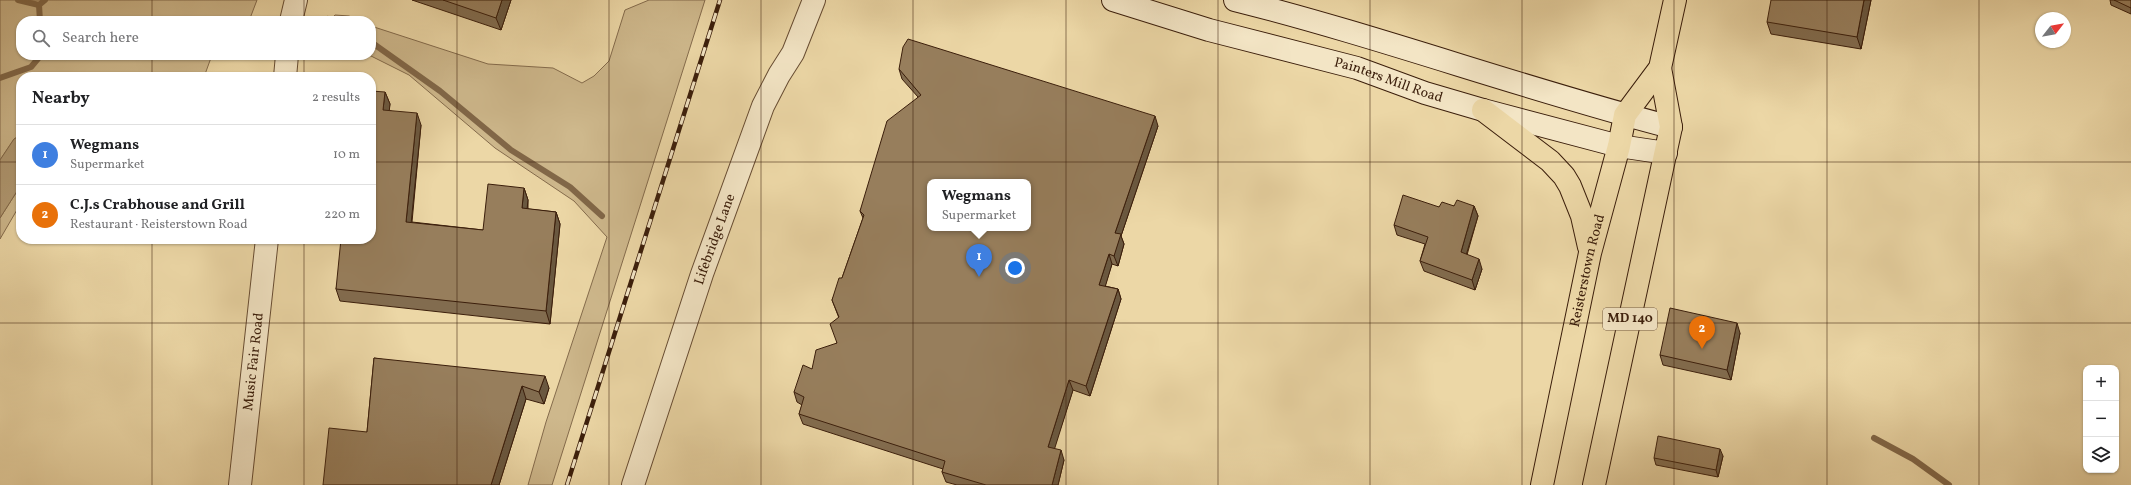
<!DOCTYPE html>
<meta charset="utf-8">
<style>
body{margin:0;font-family:Vollkorn,serif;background:#f2f2f2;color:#202124}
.controls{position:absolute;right:12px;bottom:12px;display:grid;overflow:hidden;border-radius:8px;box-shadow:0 1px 3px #0004}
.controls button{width:36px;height:36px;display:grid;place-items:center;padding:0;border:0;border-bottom:1px solid #e0e0e0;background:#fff;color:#202124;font:20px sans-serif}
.compass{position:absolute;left:2035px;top:12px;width:36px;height:36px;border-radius:50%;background:#fff;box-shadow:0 1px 3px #0004;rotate:59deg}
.you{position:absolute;left:1015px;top:268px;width:14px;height:14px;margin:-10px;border:3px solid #fff;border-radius:50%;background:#1a73e8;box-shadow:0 0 0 6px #1a73e833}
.badge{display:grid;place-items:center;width:26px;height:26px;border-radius:50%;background:#8f2418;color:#fff;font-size:13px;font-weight:700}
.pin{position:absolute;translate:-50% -33px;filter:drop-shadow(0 1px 2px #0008)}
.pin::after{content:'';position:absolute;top:21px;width:14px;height:12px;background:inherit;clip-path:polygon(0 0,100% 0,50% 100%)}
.popup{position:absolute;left:927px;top:179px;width:104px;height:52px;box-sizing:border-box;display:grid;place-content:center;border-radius:8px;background:#fff;filter:drop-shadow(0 1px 3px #0005);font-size:13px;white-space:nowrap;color:#757577}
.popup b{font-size:15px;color:#202124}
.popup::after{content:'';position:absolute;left:50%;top:100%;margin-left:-8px;border:8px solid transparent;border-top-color:#fff}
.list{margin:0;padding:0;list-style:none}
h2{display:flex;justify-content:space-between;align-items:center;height:52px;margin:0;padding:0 16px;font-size:17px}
h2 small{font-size:13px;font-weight:400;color:#757577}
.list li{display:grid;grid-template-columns:26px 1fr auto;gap:12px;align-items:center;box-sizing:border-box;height:60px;padding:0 16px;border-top:1px solid #e0e0e0}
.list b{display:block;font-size:15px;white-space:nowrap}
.list p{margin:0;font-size:13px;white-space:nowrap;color:#757577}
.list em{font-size:13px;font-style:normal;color:#757577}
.icon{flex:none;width:22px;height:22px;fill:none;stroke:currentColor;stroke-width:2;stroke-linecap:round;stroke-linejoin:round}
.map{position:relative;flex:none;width:2131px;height:485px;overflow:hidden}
.search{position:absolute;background:#fff;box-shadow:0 1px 3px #0004;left:16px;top:16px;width:360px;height:44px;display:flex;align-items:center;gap:10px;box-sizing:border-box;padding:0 14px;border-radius:16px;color:#757577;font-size:15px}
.panel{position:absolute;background:#fff;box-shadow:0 1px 3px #0004;left:16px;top:72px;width:360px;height:172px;border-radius:16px}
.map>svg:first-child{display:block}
.green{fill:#ceb88c;stroke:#846b4c}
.water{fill:#b09871;stroke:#816748}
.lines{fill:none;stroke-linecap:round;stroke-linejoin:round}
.stream{stroke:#816748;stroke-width:6}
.minor-casing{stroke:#674c32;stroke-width:24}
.secondary-casing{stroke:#3b1e0b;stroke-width:24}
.primary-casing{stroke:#3b1e0b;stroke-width:24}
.minor{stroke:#f3e5c5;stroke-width:22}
.secondary{stroke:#f3e5c5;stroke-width:22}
.primary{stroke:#ecd7a6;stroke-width:22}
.rail-casing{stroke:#3b1e0b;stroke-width:4.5}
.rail{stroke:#f3e5c5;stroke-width:3;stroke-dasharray:9;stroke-linecap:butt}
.wall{fill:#826c4f;stroke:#3b1e0b}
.shaded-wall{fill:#6a5840;stroke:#3b1e0b}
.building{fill:#977e5c;stroke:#3b1e0b;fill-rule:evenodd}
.grid{fill:none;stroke:#3b1e0b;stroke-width:1;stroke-opacity:0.55}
.labels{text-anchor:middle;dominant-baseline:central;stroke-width:3;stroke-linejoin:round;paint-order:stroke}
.shield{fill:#f3e5c5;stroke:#725a43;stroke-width:1}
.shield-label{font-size:13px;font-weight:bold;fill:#3b1e0b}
.street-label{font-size:14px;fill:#3b1e0b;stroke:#f3e5c5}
</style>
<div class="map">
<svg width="2131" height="485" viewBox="0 0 2131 485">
<rect width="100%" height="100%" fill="#ecd7a6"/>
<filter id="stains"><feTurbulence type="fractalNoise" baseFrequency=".005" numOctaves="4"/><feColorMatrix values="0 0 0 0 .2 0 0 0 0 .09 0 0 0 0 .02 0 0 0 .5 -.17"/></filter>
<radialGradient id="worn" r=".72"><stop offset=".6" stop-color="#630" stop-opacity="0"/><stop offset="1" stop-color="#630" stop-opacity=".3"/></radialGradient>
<!-- green -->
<g class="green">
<polygon points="0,0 257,0 249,21 21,21 21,55 212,55 204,77 21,77 21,135 14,139 0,160"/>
<polygon points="649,0 705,0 552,485 528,485 546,422 607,237 574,201 495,148 409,75 369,55 371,55 371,26 488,64 553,68 582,83 594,76 609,61 625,10"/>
<polygon points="335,15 349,16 360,21 329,21"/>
<polygon points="21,185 21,203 0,239 0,218"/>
</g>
<!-- water -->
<polygon class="water" points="21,135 21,185 0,218 0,160 14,139"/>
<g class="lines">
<!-- stream -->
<g class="stream">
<polyline points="18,0 39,5"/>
<polyline points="328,19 332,21"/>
<polyline points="40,21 39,5 45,0"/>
<polyline points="371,42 440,91 511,150 570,187 602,216"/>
<polyline points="0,78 31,67 41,55"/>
<polyline points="1874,438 1913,459 1949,485"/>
</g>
<defs>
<g id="minor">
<polyline points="291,21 296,0"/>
<polyline points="285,77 287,55"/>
<path id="s1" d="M240,485L267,239"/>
<path id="s2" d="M633,485L702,274L763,106L779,75L793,53L814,0"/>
</g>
<g id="secondary">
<path id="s3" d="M1113,0L1209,30L1357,68L1425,93L1483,110L1619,146L1666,153"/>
<path d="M1235,0C1382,37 1524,89 1671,127"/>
</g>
<g id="primary">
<polyline points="1483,110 1550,161 1564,176 1570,186 1582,216 1589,247"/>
<path id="s4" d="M1542,485L1590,253L1619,146L1625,115L1660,68L1675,0"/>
<polyline points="1594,485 1671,127 1660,68"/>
</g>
</defs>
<!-- minor casing -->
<use href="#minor" class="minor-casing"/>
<!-- secondary casing -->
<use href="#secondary" class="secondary-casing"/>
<!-- primary casing -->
<use href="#primary" class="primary-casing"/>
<!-- minor -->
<use href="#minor" class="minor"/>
<!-- secondary -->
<use href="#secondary" class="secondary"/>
<!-- primary -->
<use href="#primary" class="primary"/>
<defs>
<polyline id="rail" points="567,485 720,0"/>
</defs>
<!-- rail casing -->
<use href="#rail" class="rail-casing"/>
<!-- rail -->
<use href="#rail" class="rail"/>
</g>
<!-- wall -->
<g class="wall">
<polygon points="412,0 511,0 501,30"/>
<polygon points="1871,0 1861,49 1771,34 1767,22"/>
<polygon points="2110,0 2131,0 2131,14 2111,5"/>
<polygon points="899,69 1158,126 1121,236 1124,244 1118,266 1112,264 1105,286 1118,289 1121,299 1090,396 1073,390 1054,448 1064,460 1058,485 957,485 946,482 942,472 943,469 803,424 799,414 802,405 797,402 794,392 812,369 837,343 839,318 832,300 842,278 863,218 860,211 918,97 902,79"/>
<polygon points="385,92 390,104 389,110 421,125 412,222 483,230 524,188 528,200 528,209 556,212 560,224 550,324 340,301 336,289"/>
<polygon points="1454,206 1474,206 1478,216 1467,255 1482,269 1475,290 1424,271 1420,261 1425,244 1397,235 1394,225 1439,207"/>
<polygon points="1740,333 1731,380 1663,365 1660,355"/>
<polygon points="374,358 549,388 544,404 526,399 499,485 323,485 367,432"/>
<polygon points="1723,456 1718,477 1656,465 1654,458"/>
</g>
<!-- shaded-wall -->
<g class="shaded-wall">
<polygon points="502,0 511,0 501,30 496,18"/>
<polygon points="1864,0 1871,0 1861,49 1857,37"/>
<polygon points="385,92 390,104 388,122 383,110"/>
<polygon points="417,113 421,125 410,234 406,222"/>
<polygon points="1155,116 1158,126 1121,236 1124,244 1118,266 1114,256 1115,233"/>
<polygon points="524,188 528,200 526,220 522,208"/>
<polygon points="1474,206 1478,216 1464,262 1461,252"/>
<polygon points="556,212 560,224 550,324 546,311"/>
<polygon points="1109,254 1112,264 1103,294 1099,285"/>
<polygon points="1479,259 1482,269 1475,290 1472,280"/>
<polygon points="1118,289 1121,299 1090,396 1086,386"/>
<polygon points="1737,323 1740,333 1731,380 1727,370"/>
<polygon points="545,376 549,388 544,404 539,392"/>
<polygon points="1069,380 1073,390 1052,457 1048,447"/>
<polygon points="522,386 526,399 499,485 491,485"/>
<polygon points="1720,449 1723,456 1718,477 1716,470"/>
<polygon points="1061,450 1064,460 1058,485 1052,485"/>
</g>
<!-- building -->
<g class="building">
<polygon points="443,0 502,0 496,18"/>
<polygon points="1771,0 1864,0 1857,37 1767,22"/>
<polygon points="2114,0 2131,0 2131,8"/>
<path d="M908,39L1155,116L1115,233L1121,234L1114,256L1109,254L1099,285L1118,289L1086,386L1069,380L1048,447L1061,450L1052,485H986L942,472L945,461L799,414L804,397L794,392L803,365L812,369L816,350L837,343L830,324L839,317L832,300L839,278H842L864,215L860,211L887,121L921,95L899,69L903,47ZM930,182H1028V228H930Z"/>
<polygon points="371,91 385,92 383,110 417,113 406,222 483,230 488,184 524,188 522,208 556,212 546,311 336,289 341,239 371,239"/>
<polygon points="1403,195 1439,207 1442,202 1454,206 1457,200 1474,206 1461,252 1479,259 1472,280 1420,261 1428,237 1394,225"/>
<polygon points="1670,308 1737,323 1727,370 1660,355"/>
<polygon points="374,358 545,376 539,392 522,386 491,485 323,485 329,428 367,432"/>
<polygon points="1658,436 1720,449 1716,470 1654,458"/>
</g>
<!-- grid -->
<path class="grid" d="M152,0V21M304,0V21M457,0V485M609,0V485M761,0V485M913,0V485M1066,0V485M1218,0V485M1370,0V485M1522,0V485M1674,0V485M1827,0V485M1979,0V485M152,55V77M304,55V77M0,162H21M371,162H2131M152,239V485M304,239V485M0,323H2131"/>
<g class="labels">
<!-- shield labels -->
<rect class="shield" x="1603" y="308" width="54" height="22" rx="3"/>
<g class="shield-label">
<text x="1630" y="319">MD 140</text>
</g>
<!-- street labels -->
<g class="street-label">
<text stroke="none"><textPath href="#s3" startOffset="287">Painters Mill Road</textPath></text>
<text stroke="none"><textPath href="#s2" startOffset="259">Lifebridge Lane</textPath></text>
<text stroke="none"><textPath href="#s4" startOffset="219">Reisterstown Road</textPath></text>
<text stroke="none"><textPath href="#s1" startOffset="124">Music Fair Road</textPath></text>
</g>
</g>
<rect width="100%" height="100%" filter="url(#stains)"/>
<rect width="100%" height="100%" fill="url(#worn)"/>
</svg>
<div class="controls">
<button>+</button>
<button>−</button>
<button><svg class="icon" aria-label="layers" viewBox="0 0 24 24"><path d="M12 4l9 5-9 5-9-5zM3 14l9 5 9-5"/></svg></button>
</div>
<svg class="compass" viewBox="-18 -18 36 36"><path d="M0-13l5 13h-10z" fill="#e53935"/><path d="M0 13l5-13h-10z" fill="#757577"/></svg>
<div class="you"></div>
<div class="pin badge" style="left:979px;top:277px;background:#3f7fe0">1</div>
<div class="popup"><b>Wegmans</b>Supermarket</div>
<div class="pin badge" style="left:1702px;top:349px;background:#e8710a">2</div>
<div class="search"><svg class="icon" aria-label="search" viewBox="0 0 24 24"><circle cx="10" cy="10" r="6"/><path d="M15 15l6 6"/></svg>Search here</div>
<section class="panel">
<h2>Nearby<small>2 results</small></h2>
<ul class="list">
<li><span class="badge" style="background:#3f7fe0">1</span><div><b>Wegmans</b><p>Supermarket</p></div><em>10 m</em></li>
<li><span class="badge" style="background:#e8710a">2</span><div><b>C.J.s Crabhouse and Grill</b><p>Restaurant · Reisterstown Road</p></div><em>220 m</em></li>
</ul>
</section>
</div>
